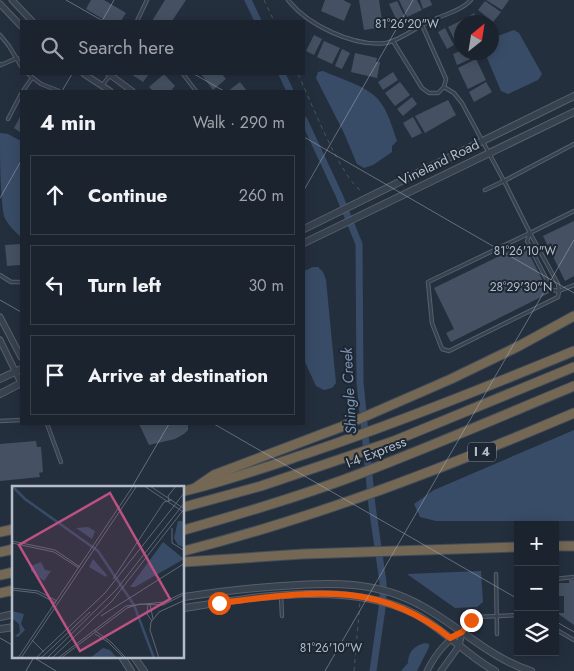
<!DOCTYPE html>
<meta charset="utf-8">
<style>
body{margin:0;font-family:Jost,sans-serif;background:#282f3a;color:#f1f3f6}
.controls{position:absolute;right:15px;bottom:15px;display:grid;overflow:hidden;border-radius:0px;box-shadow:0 2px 12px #0003}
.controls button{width:45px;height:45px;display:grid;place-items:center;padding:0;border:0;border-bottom:1px solid #39404a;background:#1b232e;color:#f1f3f6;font:25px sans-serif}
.compass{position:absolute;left:454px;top:15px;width:45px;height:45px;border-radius:50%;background:#1b232e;box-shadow:0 2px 12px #0003;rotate:30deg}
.stop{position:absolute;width:15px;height:15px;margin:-11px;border:4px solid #ea580c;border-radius:50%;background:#fff}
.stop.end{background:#ea580c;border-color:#fff;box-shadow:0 1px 5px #0008}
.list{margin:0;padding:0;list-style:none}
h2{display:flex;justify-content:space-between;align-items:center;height:65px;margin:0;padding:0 20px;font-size:21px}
h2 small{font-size:16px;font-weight:400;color:#a0a4aa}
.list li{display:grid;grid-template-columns:32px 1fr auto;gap:15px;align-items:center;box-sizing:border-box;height:80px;margin:0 10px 10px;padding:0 10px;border:1px solid #39404a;border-radius:0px}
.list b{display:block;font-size:19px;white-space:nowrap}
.list em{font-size:16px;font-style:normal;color:#a0a4aa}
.icon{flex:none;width:28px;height:28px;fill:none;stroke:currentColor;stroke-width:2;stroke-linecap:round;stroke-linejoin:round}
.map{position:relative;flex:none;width:574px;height:671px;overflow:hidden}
.search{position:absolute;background:#1b232e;box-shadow:0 2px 12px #0003;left:20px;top:20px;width:285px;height:55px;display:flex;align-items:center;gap:12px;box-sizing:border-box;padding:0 18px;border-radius:0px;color:#a0a4aa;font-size:19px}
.panel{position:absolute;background:#1b232e;box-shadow:0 2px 12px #0003;left:20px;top:90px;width:285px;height:335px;border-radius:0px}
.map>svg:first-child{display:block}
.water{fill:#394c67}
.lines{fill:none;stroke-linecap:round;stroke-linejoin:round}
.canal{stroke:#394c67;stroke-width:7}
.building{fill:#455162}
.service-casing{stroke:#565f6c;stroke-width:4.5}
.minor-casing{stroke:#565f6c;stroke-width:7}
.tertiary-casing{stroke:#565f6c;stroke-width:8}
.motorway-casing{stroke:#434c59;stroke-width:11}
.path{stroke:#44595c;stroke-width:1;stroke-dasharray:4 4;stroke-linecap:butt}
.service{stroke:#38414e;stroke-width:2.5}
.minor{stroke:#38414e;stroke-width:5}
.tertiary{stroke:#38414e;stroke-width:6}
.motorway{stroke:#746855;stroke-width:9}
.route{stroke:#ea580c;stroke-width:6}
.ticks{fill:none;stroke:#b4bcc9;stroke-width:1;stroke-opacity:0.45}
.labels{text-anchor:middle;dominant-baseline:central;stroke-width:4;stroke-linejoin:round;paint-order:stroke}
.shield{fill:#1d2633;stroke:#878f9c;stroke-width:1}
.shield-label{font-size:12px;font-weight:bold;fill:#b4bcc9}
.street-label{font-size:14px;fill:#b4bcc9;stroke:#1d2633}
.water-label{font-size:15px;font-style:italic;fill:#7c92b1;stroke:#1d2633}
.inset-river{fill:none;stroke:#394c67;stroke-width:2.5}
.inset-road{fill:none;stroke:#5e6776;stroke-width:1}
.view{fill:#bd5182;fill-opacity:0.15;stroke:#bd5182;stroke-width:2.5}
.inset-edge{fill:none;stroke:#b4bcc9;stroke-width:2.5}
.ticks-label{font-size:12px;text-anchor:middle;fill:#b4bcc9;stroke:#1d2633;stroke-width:4;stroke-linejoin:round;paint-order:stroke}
</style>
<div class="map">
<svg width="574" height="671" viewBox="0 0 574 671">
<rect width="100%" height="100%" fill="#242f3e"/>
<!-- water -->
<g class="water">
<polygon points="514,30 519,33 542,74 538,80 508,94 501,91 485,53 492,52 492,38"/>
<path d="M323,71C341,79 364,85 377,98C388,110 392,127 397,141L392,146V152L373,165L364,168L357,164L344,133L316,78L318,72Z"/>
<path d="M0,133L8,134L21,141V237C14,231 7,224 4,216C0,198 0,154 0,133Z"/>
<polygon points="313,267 318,267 323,272 326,280 336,383 332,388 324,390 316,386 304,360 304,271"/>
<polygon points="574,430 574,521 436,521 420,517 414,504 434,490"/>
<polygon points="481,571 483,602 477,607 455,608 407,574"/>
<path d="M425,643L429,644V647L417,671H401L408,663C408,652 414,646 425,643Z"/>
</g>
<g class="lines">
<!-- canal -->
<g class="canal">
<polyline points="248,0 258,21"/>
<polyline points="282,74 290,91"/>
<polyline points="304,120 339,195 359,244 360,382 372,506 383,582 383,601 373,671"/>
</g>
</g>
<!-- building -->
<g class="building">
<polygon points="91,0 104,0 126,13 121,21 106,21 86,9"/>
<polygon points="165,0 186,0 172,21 152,21"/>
<polygon points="325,0 343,0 351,4 344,21 321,11"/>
<polygon points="359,0 379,0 383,27 364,30"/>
<polygon points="399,0 417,0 422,10 407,17"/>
<polygon points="420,0 430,0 432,5 423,9"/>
<polygon points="486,0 509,0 502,10"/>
<polygon points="397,1 405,17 397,21 389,4"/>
<polygon points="485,1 501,12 493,22 478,10"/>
<polygon points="474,13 479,22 468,22 466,18"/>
<polygon points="464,19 465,22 462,22 462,41 456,43 448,27"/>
<polygon points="445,28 454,45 447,49 438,32"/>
<polygon points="314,35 322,39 314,55 306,51"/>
<polygon points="324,41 340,48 332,64 317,57"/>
<polygon points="342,49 350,53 342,69 335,66"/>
<polygon points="462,50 462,52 473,52 475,57 457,65 453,54"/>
<polygon points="355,53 377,58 376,62 380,62 377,78 351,72"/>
<polygon points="476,59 486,80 468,89 458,68"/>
<polygon points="393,72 398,80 383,90 378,82"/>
<polygon points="131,74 149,74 143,82"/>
<polygon points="164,74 175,86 172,89 174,91 153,91 149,87"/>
<polygon points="201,74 222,74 226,79 213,90"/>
<polygon points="240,82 247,91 228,91"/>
<polygon points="400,82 410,95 395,106 385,93"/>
<polygon points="486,82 492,92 474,102 469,92"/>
<polygon points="412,97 417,104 403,116 397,109"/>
<polygon points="448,100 456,115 425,133 415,116"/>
<polygon points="21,115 21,133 14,128"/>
<polygon points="413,117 422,133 412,138 403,123"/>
<polygon points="574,221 574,276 565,281 543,236"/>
<polygon points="21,244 21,265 7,266 5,245"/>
<polygon points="524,244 549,293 451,342 446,333 454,329 434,288"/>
<polygon points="139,424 188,424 188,430 184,434 175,439 149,445"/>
<polygon points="36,441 37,447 41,447 43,472 39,473 40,477 0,481 0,444"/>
<polygon points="569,580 574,580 574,625 557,613 564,613 564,596 559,596 559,583 569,583"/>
</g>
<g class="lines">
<defs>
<g id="service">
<path d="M288,0C308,25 353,47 386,43C401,40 416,27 430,21C443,15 461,11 471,0"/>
<polyline points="137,21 147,0"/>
<polyline points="0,35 9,46 21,66"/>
<polyline points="393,41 422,88 429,93 438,93 444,87 446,79 422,25"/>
<polyline points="0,64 1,65 17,58"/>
<polyline points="28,74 41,84 59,91"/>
<polyline points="183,74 196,91"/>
<polyline points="102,86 110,75"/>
<polyline points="444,87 454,93 462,103 504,181 574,144"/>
<polyline points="23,91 32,78"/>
<polyline points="8,119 21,94"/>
<polyline points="485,190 504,181 530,233 428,282 432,323 442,349 449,351 558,297 559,291 574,285"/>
<polyline points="530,233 558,284 559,291 552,290 527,241 530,233 574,211"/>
<polyline points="0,275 11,282 21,282"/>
<polyline points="0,421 21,420"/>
<polyline points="47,424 61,462"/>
<polyline points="496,574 497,634"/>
<polyline points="555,579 574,577"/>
<polyline points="281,596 282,616"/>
<polyline points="555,629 574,640"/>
<polyline points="463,631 472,619 476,617 518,615"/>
</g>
<g id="minor">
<polyline points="12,0 32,21"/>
<polyline points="0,4 21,26"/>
<polyline points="84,74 110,91"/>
<polyline points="109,74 132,91"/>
<polyline points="0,317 21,357"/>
<polyline points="0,340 21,383"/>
<path d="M427,671C435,655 445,641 462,632"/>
<polyline points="441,671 459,646 462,632"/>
</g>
<g id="tertiary">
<polyline points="304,229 574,96"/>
<polyline points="304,243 574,112"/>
<polyline points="0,379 21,369"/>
<polyline points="0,394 21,383"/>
<path d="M184,597C216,592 249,588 282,586C331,582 377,581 420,605C458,625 489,658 531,671"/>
<path d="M184,608C254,597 350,580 415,614C444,629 466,655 495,671"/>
<polyline points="0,617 14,614"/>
<polyline points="0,629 14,627"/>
<polyline points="122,657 131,671"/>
<polyline points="134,657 144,671"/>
</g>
<g id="motorway">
<polyline points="195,488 214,475 341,427 451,379 517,347 574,316"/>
<path d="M184,491C227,481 269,466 311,452C400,422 487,387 574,351"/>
<polyline points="184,507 261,486 394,441 574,367"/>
<path d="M184,530C237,515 291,499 343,480C421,451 497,418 574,386"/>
<polyline points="0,532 14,529"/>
<polyline points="555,546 574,546"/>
<path d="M184,551C318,517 447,467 574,413"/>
<polyline points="0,552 14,549"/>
<polyline points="184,562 303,554 518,547"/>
<polyline points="0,575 14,572"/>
<polyline points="0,593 14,590"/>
</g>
</defs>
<!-- service casing -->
<use href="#service" class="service-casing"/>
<!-- minor casing -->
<use href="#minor" class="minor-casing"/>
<!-- tertiary casing -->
<use href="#tertiary" class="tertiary-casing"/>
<!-- motorway casing -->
<use href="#motorway" class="motorway-casing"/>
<!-- path -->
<g class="path">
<polyline points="264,0 274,21"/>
<path d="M298,74C310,99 341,180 363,192"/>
<polyline points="354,671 360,602"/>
</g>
<!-- service -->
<use href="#service" class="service"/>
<!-- minor -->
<use href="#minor" class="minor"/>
<!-- tertiary -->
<use href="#tertiary" class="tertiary"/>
<!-- motorway -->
<use href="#motorway" class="motorway"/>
</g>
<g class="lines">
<!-- route -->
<path class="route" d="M219,603C306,593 377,578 450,638L462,632L471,620"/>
</g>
<!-- ticks -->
<path class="ticks" d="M66,0L103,21M102,21L114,0M194,74L224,91M62,91L72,74M304,137L574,293M304,190L413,0M0,198L21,161M0,300L21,312M214,424L518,599M132,487L169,424M555,621L574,632M0,638L14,646M33,657L56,671M26,671L34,657M325,671L574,240"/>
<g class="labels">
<!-- shield labels -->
<rect class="shield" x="468" y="442.5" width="28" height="19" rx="4"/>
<g class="shield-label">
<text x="482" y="452">I 4</text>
</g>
<!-- street labels -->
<g class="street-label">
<text transform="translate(439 162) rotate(-26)">Vineland Road</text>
<text transform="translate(376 452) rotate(-21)">I-4 Express</text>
</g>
<!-- water labels -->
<g class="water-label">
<text transform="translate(349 391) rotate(-93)">Shingle Creek</text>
</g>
</g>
<!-- overview -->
<g transform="translate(12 486)">
<rect width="172" height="172" fill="#242f3e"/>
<path d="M166,35H172V61L166,59L162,52ZM76,41L83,45L80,53L64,42ZM151,56L172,73L123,101H118ZM81,73L95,89L94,91L77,81ZM29,76L33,84L39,85L32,95L19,85V80ZM0,125L12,128L9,138L13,144L6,151L3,150L8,146L7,138L0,132ZM91,162L98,164L105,172H78Z" fill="#394c67"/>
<path class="inset-river" d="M0,0L13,13L86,65L122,119L142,172"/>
<path class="inset-road" d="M132,0L173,27M138,0L171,22M157,16L156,10L164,0M160,42V57L173,65M0,55L43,64L68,81M0,57L42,66L67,82M101,93L152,16L160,14M0,102L26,105L45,115M0,104L25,107L44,117M136,118L135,128L140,135M138,118L141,133M89,130L173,77M82,144L99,156L114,172M83,148L96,156L112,172M20,154L32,166M6,172L121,0M9,172L124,1M24,172L93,107L173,6M29,172L78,126M35,172L104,104L173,16M40,172L100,115L173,22M46,172L114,120L152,116L173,106M49,172L115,122L127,118L151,119L173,108M147,172L138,144L139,136L147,126L173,114"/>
<path class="view" d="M98,7L158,113L68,165L7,59Z"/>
<rect width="172" height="172" class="inset-edge"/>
</g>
<g class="ticks-label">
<text x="407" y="28">81°26'20"W</text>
<text x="525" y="255">81°26'10"W</text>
<text x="521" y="291">28°29'30"N</text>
<text x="331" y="652">81°26'10"W</text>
</g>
</svg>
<div class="controls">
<button>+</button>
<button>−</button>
<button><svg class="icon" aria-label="layers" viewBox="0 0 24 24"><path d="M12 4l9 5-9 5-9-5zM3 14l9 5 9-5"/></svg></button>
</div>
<svg class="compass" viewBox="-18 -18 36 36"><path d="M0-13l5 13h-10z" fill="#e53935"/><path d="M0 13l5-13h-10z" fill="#a0a4aa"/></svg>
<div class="stop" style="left:219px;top:603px"></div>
<div class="stop end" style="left:471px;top:620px"></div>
<div class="search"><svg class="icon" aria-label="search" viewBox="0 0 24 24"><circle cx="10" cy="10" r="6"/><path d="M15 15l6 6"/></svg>Search here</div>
<section class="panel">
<h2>4 min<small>Walk · 290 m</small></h2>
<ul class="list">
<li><svg class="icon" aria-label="ahead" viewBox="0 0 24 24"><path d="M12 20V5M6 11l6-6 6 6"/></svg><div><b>Continue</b></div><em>260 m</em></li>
<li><svg class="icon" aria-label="left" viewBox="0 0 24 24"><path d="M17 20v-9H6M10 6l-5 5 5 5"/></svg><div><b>Turn left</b></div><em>30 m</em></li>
<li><svg class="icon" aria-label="arrive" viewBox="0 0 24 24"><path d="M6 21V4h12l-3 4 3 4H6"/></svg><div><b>Arrive at destination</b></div></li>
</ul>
</section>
</div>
